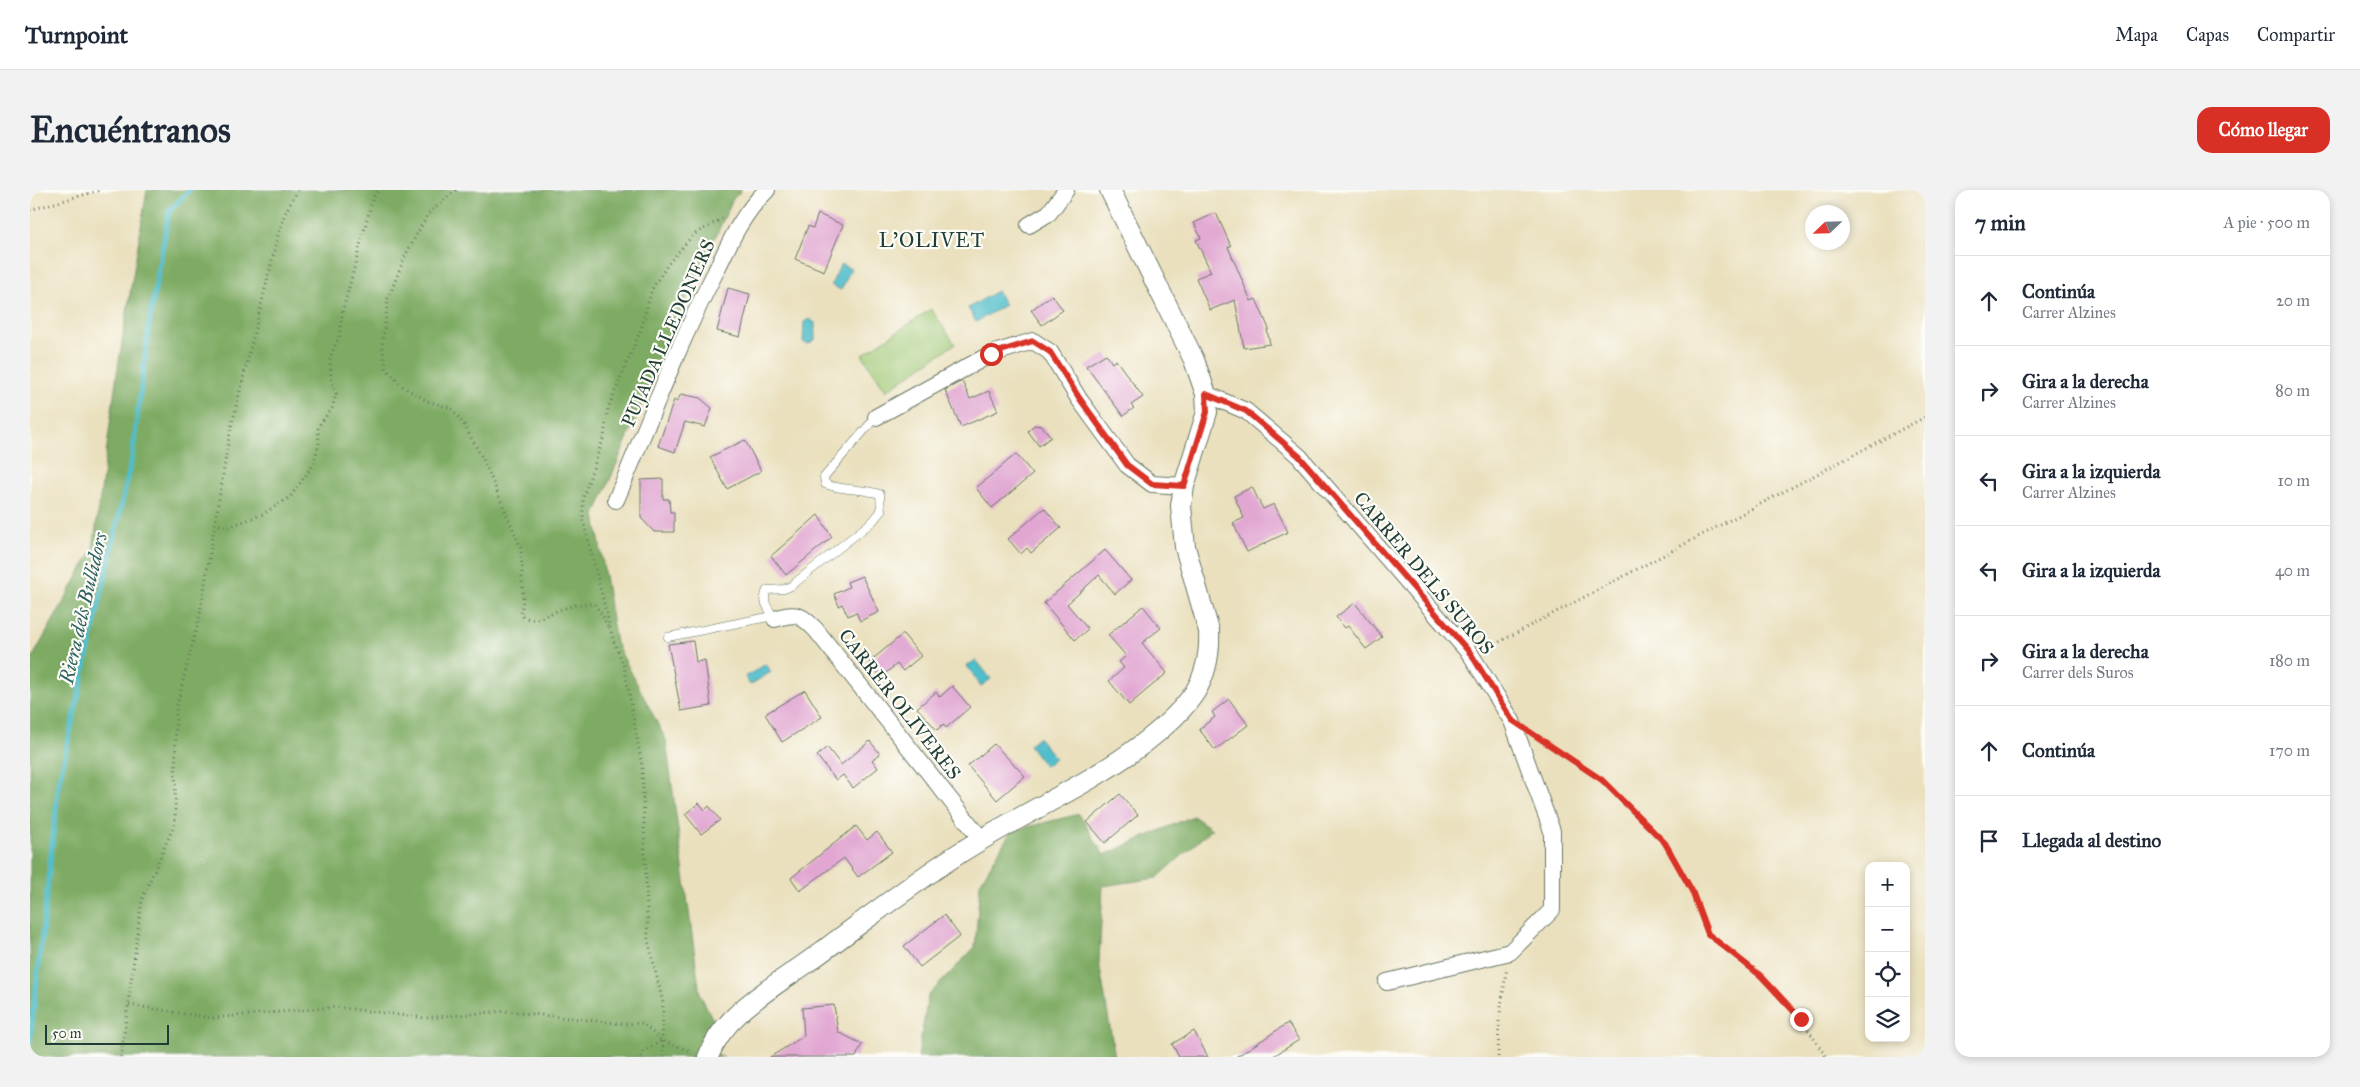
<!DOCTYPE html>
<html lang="es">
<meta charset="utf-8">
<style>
body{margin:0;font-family:"IM FELL Great Primer",serif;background:#f2f2f3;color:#1f2937}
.controls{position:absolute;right:15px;bottom:15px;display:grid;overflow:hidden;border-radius:10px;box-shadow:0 2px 8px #0003}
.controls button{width:45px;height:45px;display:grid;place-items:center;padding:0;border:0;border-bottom:1px solid #e0e1e3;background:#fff;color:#1f2937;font:25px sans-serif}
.compass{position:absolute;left:1775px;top:15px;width:45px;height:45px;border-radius:50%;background:#fff;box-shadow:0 2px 8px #0003;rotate:247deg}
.scale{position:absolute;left:15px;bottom:12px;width:124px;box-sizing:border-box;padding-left:5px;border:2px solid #1f3d34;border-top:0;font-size:14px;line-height:18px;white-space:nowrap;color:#1f3d34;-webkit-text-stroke:4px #fdfcf7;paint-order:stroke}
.stop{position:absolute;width:15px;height:15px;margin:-11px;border:4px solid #d93025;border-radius:50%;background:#fff}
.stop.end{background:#d93025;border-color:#fff;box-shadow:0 1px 5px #0008}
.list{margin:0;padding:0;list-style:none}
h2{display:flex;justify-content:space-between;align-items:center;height:65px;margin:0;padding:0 20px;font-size:21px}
h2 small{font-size:16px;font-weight:400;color:#747a83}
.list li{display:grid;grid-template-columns:32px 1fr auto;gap:15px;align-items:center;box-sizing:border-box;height:90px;padding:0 20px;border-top:1px solid #e0e1e3}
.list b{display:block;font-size:19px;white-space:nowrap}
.list p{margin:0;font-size:16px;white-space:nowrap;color:#747a83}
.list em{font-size:16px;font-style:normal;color:#747a83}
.icon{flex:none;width:28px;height:28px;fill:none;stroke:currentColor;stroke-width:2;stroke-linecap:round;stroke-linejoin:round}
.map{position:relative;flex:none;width:1895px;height:867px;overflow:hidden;border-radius:15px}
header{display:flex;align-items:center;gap:30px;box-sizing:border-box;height:70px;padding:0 25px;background:#fff;border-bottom:1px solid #e0e1e3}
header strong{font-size:24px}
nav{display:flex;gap:28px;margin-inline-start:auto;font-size:18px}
.intro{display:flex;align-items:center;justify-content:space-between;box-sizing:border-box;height:120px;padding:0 30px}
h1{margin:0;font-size:35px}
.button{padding:12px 22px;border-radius:15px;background:#d93025;color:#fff;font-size:18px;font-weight:700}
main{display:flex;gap:30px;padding:0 30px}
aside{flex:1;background:#fff;border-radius:15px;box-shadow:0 2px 8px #0003}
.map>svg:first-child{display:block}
.green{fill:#9dc672;stroke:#5e8253}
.forest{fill:#7eab64;stroke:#4e744c}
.water{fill:#50bdca;stroke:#387d7f}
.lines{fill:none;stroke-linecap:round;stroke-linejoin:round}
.stream{stroke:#50bdca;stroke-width:5}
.building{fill:#e1a6d2}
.service-casing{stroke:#667664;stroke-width:9}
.minor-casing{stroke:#667664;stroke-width:18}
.tertiary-casing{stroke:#667664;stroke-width:22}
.path{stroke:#667664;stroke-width:3;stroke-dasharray:1 4;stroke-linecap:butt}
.service{stroke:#fff;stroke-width:8}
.minor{stroke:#fff;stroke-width:16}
.tertiary{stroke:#fff;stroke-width:20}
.route{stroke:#d93025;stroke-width:6}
.labels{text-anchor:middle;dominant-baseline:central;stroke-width:4.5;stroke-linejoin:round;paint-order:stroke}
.street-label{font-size:19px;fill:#1f3d34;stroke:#fdfcf7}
.neighbourhood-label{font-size:20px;letter-spacing:1px;fill:#1f3d34;stroke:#fdfcf7}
.water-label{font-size:20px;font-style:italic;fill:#2e6361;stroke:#fdfcf7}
</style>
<header>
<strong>Turnpoint</strong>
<nav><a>Mapa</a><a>Capas</a><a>Compartir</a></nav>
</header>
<div class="intro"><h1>Encuéntranos</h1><a class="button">Cómo llegar</a></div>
<main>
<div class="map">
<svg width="1895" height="867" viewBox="0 0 1895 867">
<rect width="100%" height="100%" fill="#fdfcf7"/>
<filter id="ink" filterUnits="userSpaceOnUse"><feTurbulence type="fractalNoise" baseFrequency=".02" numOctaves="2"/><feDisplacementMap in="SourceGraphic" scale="10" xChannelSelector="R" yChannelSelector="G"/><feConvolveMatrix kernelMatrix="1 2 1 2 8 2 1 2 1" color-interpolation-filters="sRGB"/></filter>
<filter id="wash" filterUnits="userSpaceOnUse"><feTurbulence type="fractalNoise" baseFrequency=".0096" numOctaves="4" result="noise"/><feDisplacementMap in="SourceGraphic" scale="20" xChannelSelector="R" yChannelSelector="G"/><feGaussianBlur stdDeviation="1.12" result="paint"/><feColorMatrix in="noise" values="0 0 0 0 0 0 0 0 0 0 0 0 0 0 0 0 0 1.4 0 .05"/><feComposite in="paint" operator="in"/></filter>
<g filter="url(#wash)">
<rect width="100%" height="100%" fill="#eae0be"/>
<!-- green -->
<polygon class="green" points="901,119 925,154 856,201 832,165"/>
<!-- forest -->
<g class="forest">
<polygon points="117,0 712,0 703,9 657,108 565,325 586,453 636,550 670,804 685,834 679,862 695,867 0,867 0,472 63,359 87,183"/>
<polygon points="1049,624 1074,665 1163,626 1182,639 1127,688 1073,696 1069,772 1085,867 888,867 898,806 945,757 950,693 981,641"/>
</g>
<!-- water -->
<g class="water">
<polygon points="811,74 821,79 811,100 801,95"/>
<polygon points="967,101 975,115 946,132 938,118"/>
<polygon points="780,129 785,133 785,150 778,154 773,152 774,132"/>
<polygon points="946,470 961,489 951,496 937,476"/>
<polygon points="736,474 741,482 720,495 715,487"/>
<polygon points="1008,547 1025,568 1015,576 999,555"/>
</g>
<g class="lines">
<!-- stream -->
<polyline class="stream" points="0,852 29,592 102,268 120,128 139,21 160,0"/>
</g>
<g id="blocks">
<!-- building -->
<g class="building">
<polygon points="1186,23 1201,56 1198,57 1221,111 1226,109 1239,139 1237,140 1240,154 1214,158 1205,110 1180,120 1166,88 1181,82 1166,50 1171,48 1164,33"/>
<polygon points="788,24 813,35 794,81 765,69 778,36 783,38"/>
<polygon points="698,98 720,104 710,147 687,141"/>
<polygon points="1022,105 1033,120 1012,135 1001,120"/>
<polygon points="1076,164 1082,173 1086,170 1113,207 1101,215 1104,218 1093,226 1056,176"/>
<polygon points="932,191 940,209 959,201 968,221 931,237 915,200"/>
<polygon points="651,204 670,208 682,218 675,237 655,232 645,262 628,256 644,210 647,212"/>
<polygon points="1004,235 1012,236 1021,247 1009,256 998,241"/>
<polygon points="715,250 731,281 697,299 680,267"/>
<polygon points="986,264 1003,284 962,318 946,298"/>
<polygon points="633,289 633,309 639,309 640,322 644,322 644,342 624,342 611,328 611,290"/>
<polygon points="1222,297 1233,319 1244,314 1258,342 1217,362 1203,333 1214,328 1204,306"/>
<polygon points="1014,318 1031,338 1001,363 997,358 991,364 978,349"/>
<polygon points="788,325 802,347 756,385 741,366"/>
<polygon points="1075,360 1101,390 1085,404 1069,385 1037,414 1058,439 1045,450 1014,413"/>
<polygon points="832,386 849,422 830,431 826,422 818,426 812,414 809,416 804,404 819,397 817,392"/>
<polygon points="1325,413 1352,447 1336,459 1318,436 1315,438 1306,427"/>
<polygon points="1113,416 1131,438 1112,453 1137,483 1099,515 1079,491 1094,478 1089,472 1096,466 1078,445"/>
<polygon points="873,444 891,466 873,481 867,474 851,487 839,472"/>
<polygon points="663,451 666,472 675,470 681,516 651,521 638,454"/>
<polygon points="922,496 940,517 916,538 913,534 907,540 887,518 906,502 910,507"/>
<polygon points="775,500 792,527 752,552 735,524"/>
<polygon points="1199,509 1218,535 1185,560 1169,539 1185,527 1182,522"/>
<polygon points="840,551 850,564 842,570 848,578 823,598 813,585 806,590 787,566 797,557 811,575"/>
<polygon points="964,554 995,586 967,610 938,576"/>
<polygon points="1090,604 1108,625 1075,653 1057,632"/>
<polygon points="669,613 675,620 679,616 690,630 671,644 655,624"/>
<polygon points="826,636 837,650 847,642 862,662 828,687 814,668 770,701 761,688"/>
<polygon points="914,725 930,746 890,777 874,756"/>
<polygon points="804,815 808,842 832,854 826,867 740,867 774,846 772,818"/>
<polygon points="1258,833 1269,850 1242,867 1206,867"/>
<polygon points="1164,841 1178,867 1149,867 1142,854"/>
</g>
</g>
</g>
<g filter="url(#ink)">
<use href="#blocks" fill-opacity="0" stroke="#667664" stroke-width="1"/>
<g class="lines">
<defs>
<g id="service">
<path d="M745,429C739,419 731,412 737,400L754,399L761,396L843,331L851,321L850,304C830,298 814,301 795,294L794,287L846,227"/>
<polyline points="638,447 738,427 745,429"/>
</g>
<g id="minor">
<polyline points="999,35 1019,23 1036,0"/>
<polyline points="1176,204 1216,221 1269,266 1441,465 1482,531 1522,641 1522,720 1480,762 1357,792"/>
<polyline points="846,227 961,164 1003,151 1020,162 1049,209 1097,275 1122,294 1154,296"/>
<path d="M586,310C618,234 647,157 685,83C700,52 712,24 737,0"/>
<path d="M745,429C767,422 770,424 786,440L952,650"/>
</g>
<path id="tertiary" d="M678,867C693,825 740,799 775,774C825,738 874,699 925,666C987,625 1055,598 1114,553C1132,539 1152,522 1165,502C1176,484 1180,462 1179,441L1155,357L1151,316L1154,296L1177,222L1176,204L1164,170L1080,0"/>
</defs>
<!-- service casing -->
<use href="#service" class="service-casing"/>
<!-- minor casing -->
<use href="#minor" class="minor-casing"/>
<!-- tertiary casing -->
<use href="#tertiary" class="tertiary-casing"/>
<!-- path -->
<g class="path">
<path d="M426,0L398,24L376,64L358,109L352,155L356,178L372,196L397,211L421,218L433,233L454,271L491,358L493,407L491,425C506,435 517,424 532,419C542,415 553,414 564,414L572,424L579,440"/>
<polyline points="0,20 71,0"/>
<polyline points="184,334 199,337 233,324 260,307 283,275 289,254 288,237 302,218 306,204 301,189 300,167 309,147 313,120 343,7 349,0"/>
<polyline points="1456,459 1895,227"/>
<polyline points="1505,546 1572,590 1635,653 1662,701 1678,745 1731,786 1771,829 1796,867"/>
<polyline points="99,815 182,828 306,817 394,828 475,821 594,834 612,833 632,851 661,861"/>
<polyline points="91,867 112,709 145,633 146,519 170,424 200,242 248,46 255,23 268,0"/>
<polyline points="611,867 613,862 632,851"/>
<polyline points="634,867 632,851 633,813 618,750 612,576 594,476 583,449 553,330 553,308 574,246 578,218 610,142 622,99 638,74 663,45 695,27"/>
<polyline points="1468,867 1469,830 1477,777"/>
</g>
<!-- service -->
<use href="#service" class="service"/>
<!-- minor -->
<use href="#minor" class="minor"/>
<!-- tertiary -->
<use href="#tertiary" class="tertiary"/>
</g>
</g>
<g class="lines" filter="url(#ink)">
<!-- route -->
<polyline class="route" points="961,164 1003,151 1020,162 1050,209 1097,275 1122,294 1154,296 1177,222 1176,204 1216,221 1269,266 1441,464 1482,530 1572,590 1635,653 1662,701 1678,744 1731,786 1771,829"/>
</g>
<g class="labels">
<!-- street labels -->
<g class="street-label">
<text transform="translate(638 143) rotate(-66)">PUJADA LLEDONERS</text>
<text transform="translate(1394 383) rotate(50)">CARRER DELS SUROS</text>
<text transform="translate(870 514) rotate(52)">CARRER OLIVERES</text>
</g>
<!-- neighbourhood labels -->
<g class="neighbourhood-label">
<text x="902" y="50">L'OLIVET</text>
</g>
<!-- water labels -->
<g class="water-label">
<text transform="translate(53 418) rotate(-77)">Riera dels Bullidors</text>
</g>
</g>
</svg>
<div class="controls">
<button>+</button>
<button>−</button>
<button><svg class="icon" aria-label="locate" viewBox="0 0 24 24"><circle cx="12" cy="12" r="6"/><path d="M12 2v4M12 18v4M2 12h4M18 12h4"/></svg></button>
<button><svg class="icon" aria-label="layers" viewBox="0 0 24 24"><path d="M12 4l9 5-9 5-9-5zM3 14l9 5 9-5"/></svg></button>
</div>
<svg class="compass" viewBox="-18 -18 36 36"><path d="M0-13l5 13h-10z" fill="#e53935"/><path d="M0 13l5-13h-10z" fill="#747a83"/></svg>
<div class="scale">50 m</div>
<div class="stop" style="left:961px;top:164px"></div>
<div class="stop end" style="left:1771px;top:829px"></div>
</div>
<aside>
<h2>7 min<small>A pie · 500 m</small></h2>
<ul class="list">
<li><svg class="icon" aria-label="ahead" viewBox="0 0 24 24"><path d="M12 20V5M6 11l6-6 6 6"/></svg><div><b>Continúa</b><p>Carrer Alzines</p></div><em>20 m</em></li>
<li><svg class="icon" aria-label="right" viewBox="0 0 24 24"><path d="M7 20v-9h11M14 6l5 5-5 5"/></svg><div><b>Gira a la derecha</b><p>Carrer Alzines</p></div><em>80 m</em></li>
<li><svg class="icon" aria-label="left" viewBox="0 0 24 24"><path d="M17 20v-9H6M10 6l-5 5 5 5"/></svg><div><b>Gira a la izquierda</b><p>Carrer Alzines</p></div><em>10 m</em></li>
<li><svg class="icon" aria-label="left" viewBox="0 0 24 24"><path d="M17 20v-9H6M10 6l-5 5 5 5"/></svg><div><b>Gira a la izquierda</b></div><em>40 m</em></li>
<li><svg class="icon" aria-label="right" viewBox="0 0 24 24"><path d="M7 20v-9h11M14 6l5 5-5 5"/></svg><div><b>Gira a la derecha</b><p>Carrer dels Suros</p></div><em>180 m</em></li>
<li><svg class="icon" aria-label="ahead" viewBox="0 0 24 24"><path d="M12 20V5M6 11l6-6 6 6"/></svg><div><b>Continúa</b></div><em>170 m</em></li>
<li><svg class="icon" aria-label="arrive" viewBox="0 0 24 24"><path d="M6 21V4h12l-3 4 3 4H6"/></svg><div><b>Llegada al destino</b></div></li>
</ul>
</aside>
</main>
